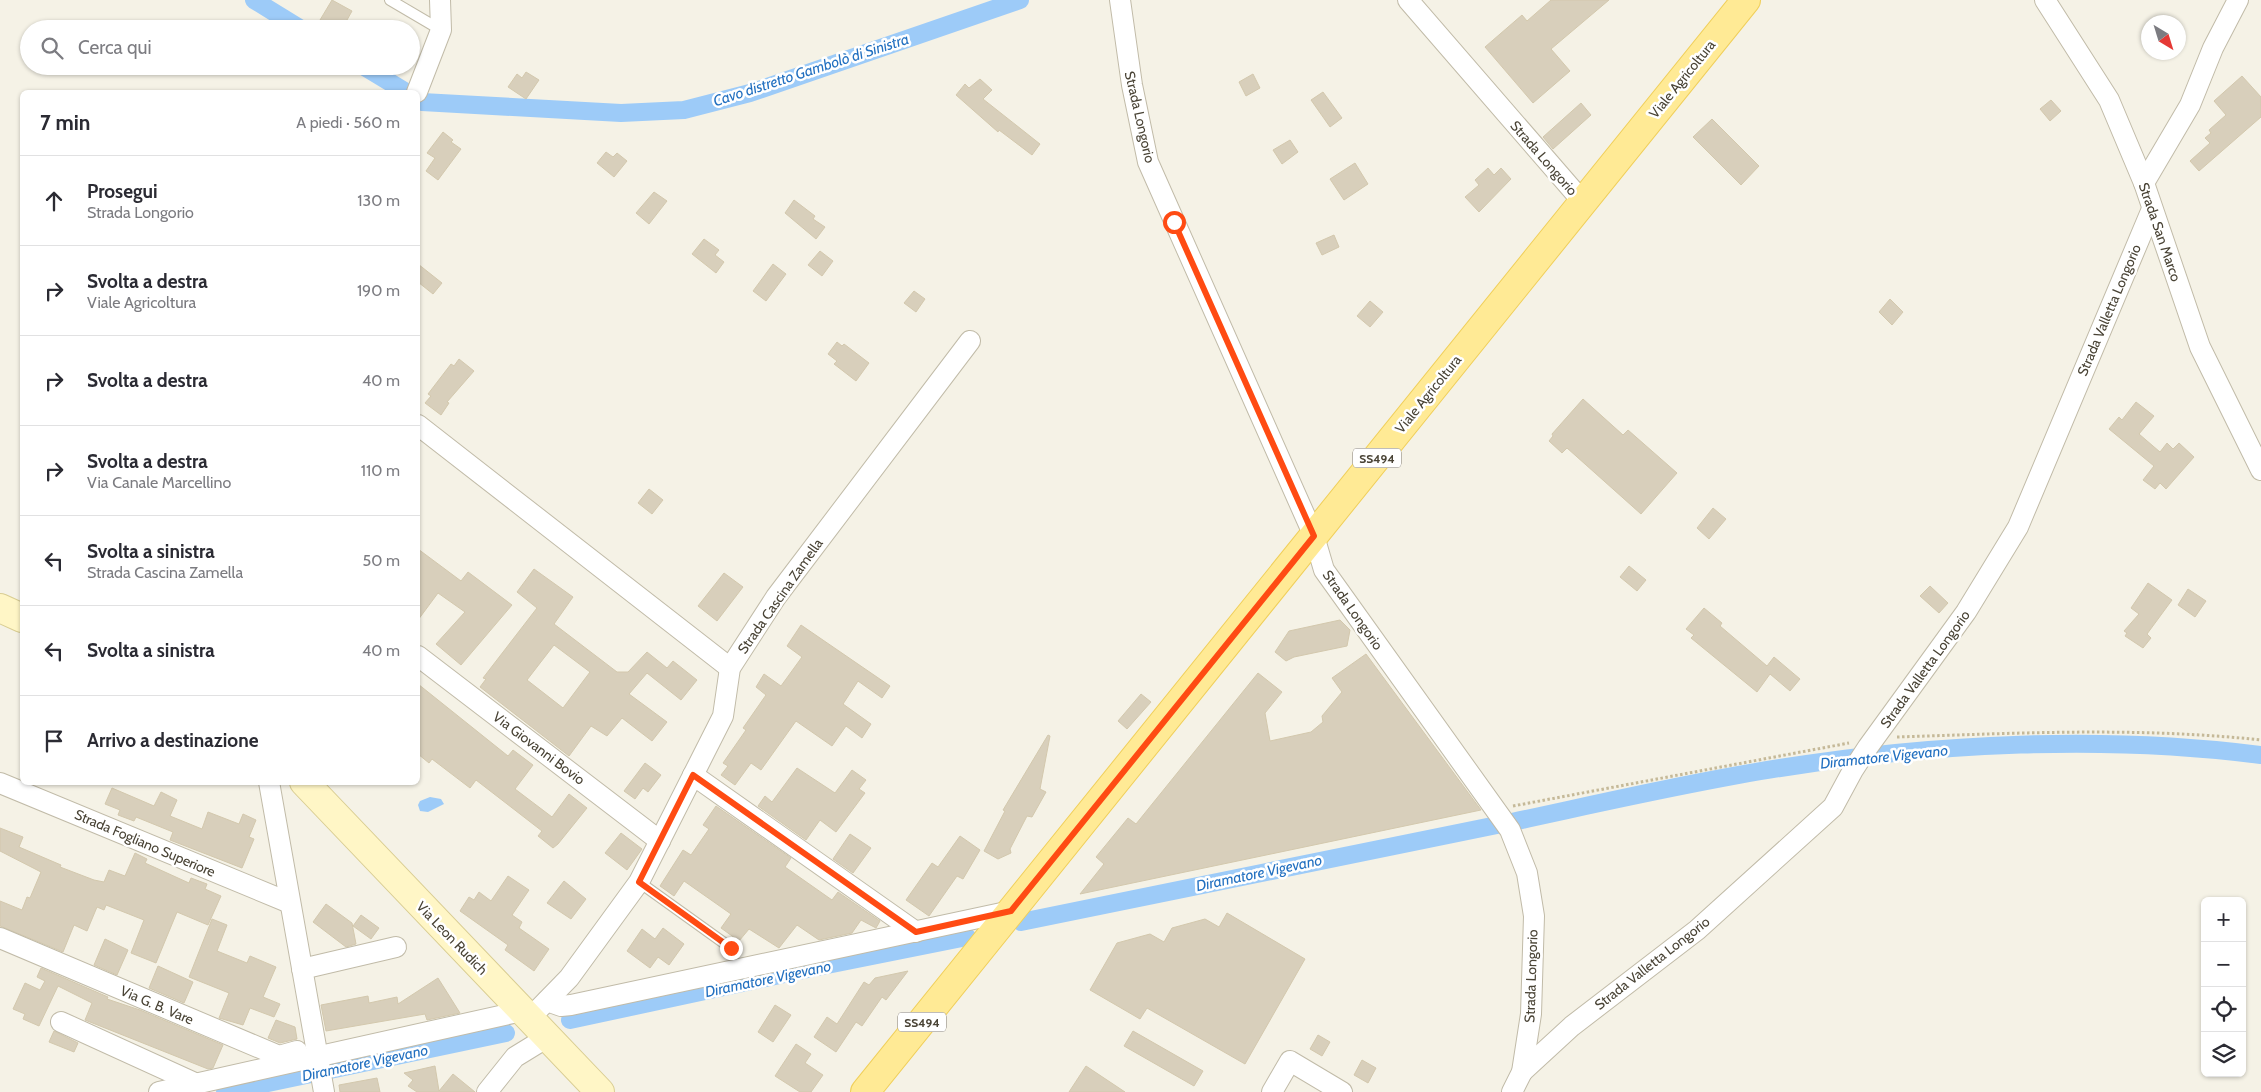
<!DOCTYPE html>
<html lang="it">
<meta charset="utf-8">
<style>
body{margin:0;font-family:Cabin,sans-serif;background:#f7f7f7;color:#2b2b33}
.controls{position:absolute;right:15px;bottom:15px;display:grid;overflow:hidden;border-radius:8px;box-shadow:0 1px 4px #0004}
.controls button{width:45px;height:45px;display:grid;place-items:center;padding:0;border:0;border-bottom:1px solid #e1e1e2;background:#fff;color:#2b2b33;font:25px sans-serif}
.compass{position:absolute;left:2141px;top:15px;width:45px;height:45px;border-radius:50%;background:#fff;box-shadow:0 1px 4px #0004;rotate:142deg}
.stop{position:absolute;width:15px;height:15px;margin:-11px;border:4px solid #ff4b13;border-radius:50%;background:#fff}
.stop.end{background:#ff4b13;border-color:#fff;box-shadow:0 1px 5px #0008}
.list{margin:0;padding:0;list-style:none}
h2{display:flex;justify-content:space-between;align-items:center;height:65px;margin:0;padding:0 20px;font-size:21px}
h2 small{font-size:16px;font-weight:400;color:#7c7c81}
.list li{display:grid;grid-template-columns:32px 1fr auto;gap:15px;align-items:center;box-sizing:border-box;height:90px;padding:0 20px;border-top:1px solid #e1e1e2}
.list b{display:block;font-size:19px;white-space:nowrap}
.list p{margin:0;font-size:16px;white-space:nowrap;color:#7c7c81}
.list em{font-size:16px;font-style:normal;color:#7c7c81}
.icon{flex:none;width:28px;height:28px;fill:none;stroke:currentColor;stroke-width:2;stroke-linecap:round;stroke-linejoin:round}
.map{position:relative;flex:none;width:2261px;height:1092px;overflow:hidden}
.search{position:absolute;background:#fff;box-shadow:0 1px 4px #0004;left:20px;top:20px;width:400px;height:55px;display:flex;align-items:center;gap:12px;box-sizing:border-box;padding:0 18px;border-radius:28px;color:#7c7c81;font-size:19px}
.panel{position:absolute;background:#fff;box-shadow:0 1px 4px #0004;left:20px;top:90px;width:400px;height:695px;border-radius:8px}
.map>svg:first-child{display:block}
.water{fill:#9dcbf8}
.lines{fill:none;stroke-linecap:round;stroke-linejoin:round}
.canal{stroke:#9dcbf8;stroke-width:18}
.building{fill:#d8cfbb;stroke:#d3c8ad;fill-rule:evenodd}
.lane-casing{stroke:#c1bba8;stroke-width:12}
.street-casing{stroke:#c1bba8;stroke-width:22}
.secondary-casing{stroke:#d9cd92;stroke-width:30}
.primary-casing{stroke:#f0cf5a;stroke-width:30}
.path{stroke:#c5b998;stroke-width:3;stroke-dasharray:2.5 2.5;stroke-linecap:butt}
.lane{stroke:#fff;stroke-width:10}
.street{stroke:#fff;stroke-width:20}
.secondary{stroke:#fff6c6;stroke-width:28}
.primary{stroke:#ffea95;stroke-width:28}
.route{stroke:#ff4b13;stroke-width:6}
.labels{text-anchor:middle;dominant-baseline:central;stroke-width:5;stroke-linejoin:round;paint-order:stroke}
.shield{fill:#fff;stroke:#807b72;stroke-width:1}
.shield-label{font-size:12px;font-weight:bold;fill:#494335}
.street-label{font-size:14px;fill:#494335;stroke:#fff}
.water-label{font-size:15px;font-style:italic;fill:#2270c0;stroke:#fff}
</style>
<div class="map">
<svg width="2261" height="1092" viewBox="0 0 2261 1092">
<rect width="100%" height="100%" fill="#f5f2e6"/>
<!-- water -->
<polygon class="water" points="430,797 441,799 444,804 428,812 420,811 418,805 420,801"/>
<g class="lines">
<!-- canal -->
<g class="canal">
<polyline points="254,0 301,29"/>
<polyline points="363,66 406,92"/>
<polyline points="418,99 422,102 621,113 684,110 750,93 1020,0"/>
<path d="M1512,822C1601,803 1691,782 1780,768C1935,743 2106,735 2261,755"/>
<polyline points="1021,922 1497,825"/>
<polyline points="570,1020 812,968 967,937"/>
<polyline points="225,1092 506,1033"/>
</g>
</g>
<!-- building -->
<g class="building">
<polygon points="332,0 352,11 342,29 336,29 320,20"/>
<polygon points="1551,0 1609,0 1551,49 1570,71 1533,103 1485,47 1522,15 1527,21"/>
<polygon points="526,72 539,80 526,99 508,87 517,74 522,78"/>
<polygon points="1253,74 1260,88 1246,96 1239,82"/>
<polygon points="2242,76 2261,97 2261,117 2199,171 2190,161 2210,143 2205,138 2211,133 2209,130 2226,115 2214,101"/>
<polygon points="980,79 992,90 983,99 1040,144 1032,155 999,130 998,132 956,95 965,84 969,88"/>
<polygon points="1323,92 1342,118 1330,127 1311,100"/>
<polygon points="2051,100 2061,111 2050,121 2040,109"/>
<polygon points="1581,103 1591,115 1553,149 1543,137"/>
<polygon points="1712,119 1759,166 1741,185 1693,137"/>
<polygon points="443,132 453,140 451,142 461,149 438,180 426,171 435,158 427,153"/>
<polygon points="1290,140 1298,152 1282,164 1273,150"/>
<polygon points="606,152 613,157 617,153 627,161 614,177 597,163"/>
<polygon points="1355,163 1368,184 1344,200 1330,179"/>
<polygon points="1488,168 1494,175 1501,168 1511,179 1479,212 1465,197 1479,185 1475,180"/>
<polygon points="654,192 667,201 649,224 636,213"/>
<polygon points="794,200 815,216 813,219 825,227 816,239 785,213"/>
<polygon points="1334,235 1339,247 1322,255 1316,243"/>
<polygon points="704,239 719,250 715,255 724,262 716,273 692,254"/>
<polygon points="820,251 833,261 822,276 808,265"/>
<polygon points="418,264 442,283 433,294 418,282"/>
<polygon points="773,264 786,274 766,301 753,291"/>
<polygon points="914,291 925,299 916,312 904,303"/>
<polygon points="1890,299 1903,312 1892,325 1879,312"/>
<polygon points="1370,301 1383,312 1370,327 1357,316"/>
<polygon points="837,342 842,346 844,344 869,363 856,381 834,364 837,361 828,354"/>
<polygon points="459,359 474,371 447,402 449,403 441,415 425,403 431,396 428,394 451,364 454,366"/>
<polygon points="1583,399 1623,435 1628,430 1677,473 1641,514 1567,448 1562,453 1549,441 1553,436 1552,434"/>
<polygon points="2136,402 2154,416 2139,434 2160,452 2167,443 2173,449 2179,443 2194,457 2166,489 2160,483 2155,489 2143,480 2154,466 2109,429 2119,417 2122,420"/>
<polygon points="649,489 663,500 652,514 638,503"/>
<polygon points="1713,508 1726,519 1709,539 1697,528"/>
<polygon points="418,549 461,581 468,572 512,605 461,665 436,644 465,612 438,593 418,620"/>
<polygon points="1629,566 1646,580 1637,591 1620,577"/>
<path d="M534,569L573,597L554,624L617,672H628L647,652L667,668L673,661L697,680L681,700L647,673L629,694L667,722L652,741L622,718L607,736L591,726L569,756L480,687L486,679L483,678L537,608L517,592ZM554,645L590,672L563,708L527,680Z"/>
<polygon points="724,573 743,587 717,621 698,606"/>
<polygon points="2148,583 2172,600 2147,634 2151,638 2143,648 2125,636 2127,633 2124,631 2139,614 2131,608"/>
<polygon points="1930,586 1948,603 1939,613 1920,596"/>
<polygon points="2188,589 2206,601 2195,617 2178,605"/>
<polygon points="1704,608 1722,623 1720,626 1767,666 1774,657 1800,679 1790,691 1770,674 1757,692 1691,638 1694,635 1686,629"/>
<polygon points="1340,620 1350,630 1347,646 1294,657 1286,661 1275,652 1289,631"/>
<polygon points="801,625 890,686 882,698 858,681 843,704 871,724 862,738 846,726 832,746 796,721 761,770 751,763 735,785 721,775 728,766 723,763 746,730 743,728 766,695 756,687 764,674 781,686 802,657 787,646"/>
<polygon points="1366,654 1481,810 1080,894 1104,864 1096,857 1128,818 1136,824 1258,673 1282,692 1265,713 1270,741 1311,732 1323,722 1322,716 1342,692 1332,678"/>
<polygon points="418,684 508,756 513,750 533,765 515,789 552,817 569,794 587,808 558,844 553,848 538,836 542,831 476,780 470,788 432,759 429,763 418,754"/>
<polygon points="1141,694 1151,702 1127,729 1118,721"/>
<polygon points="1048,735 1050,736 1040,789 1046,792 1032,817 1027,816 1010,849 1011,853 998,859 984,851 1005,811 1003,810"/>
<polygon points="645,763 661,775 648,792 643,788 635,799 624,791"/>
<polygon points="797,768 835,793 852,770 866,780 859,789 865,793 836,832 820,820 806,840 758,806 765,796 772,802"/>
<polygon points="112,788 154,806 161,792 177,800 170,816 202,829 208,812 239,824 243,814 256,820 249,837 254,839 242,868 170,840 173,832 136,817 134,821 118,815 120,810 105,804"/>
<polygon points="716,806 791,858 785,867 832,900 838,892 880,921 876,928 861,920 852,933 819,940 797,925 779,948 749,929 739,941 721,928 731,914 684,881 674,896 660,886 683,850 691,855 709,829 703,825"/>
<polygon points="0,828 23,837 19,847 61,865 60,867 94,880 104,882 109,870 125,876 135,853 147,859 145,863 189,883 191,878 207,884 205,889 221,896 208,925 177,912 156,963 131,953 144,920 106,905 104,910 97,907 87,931 74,925 63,952 0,926 0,901 22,910 27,897 30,898 41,872 0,851"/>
<polygon points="621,833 642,849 627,870 605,853"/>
<polygon points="850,834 871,848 853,873 833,859"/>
<polygon points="960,836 980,850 963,879 957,876 929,916 906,900 932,863 938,867"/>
<polygon points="508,876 529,890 512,915 522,922 519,928 549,949 534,971 505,950 508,945 460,911 469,897 474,900 479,892 491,901"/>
<polygon points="564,881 586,899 571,919 547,903"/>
<polygon points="326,904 352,923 356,944 346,947 313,922"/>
<polygon points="1227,913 1305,959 1245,1064 1147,1008 1140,1019 1090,990 1117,943 1150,934 1164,942 1172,928 1205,919 1219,927"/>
<polygon points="361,915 379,928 371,939 353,926"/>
<polygon points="212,919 227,925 217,951 247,963 250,956 276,967 263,997 280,1004 274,1017 250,1008 243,1025 219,1018 229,993 189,977"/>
<polygon points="663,928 684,944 669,965 658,957 650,968 627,951 642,929 655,939"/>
<polygon points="105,939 128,950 117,975 94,965"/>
<polygon points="158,966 193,982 184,1003 149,988"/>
<polygon points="41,968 108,997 107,999 140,1010 223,1045 213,1068 208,1069 85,1020 92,1003 58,986 39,1026 23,1019 25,1014 13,1009 25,983 40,990 45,981 37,977"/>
<polygon points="908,971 886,1000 882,997 862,1026 856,1022 836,1052 814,1037 827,1017 837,1024 864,982 869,985 875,978"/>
<polygon points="438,978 460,1013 427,1020 425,1014 326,1031 321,1005 368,996 369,1003 397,997 398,1004"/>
<polygon points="775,1005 791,1015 773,1042 758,1032"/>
<polygon points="276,1020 295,1027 297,1039 280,1043 268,1038"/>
<polygon points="54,1031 78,1043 74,1052 49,1042"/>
<polygon points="1133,1031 1203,1071 1194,1086 1124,1046"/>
<polygon points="1318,1035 1330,1042 1322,1056 1310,1049"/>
<polygon points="796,1044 811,1054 805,1063 823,1075 811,1092 800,1092 775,1076"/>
<polygon points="1362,1060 1376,1068 1368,1083 1354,1075"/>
<polygon points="435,1066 439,1091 453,1074 475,1092 417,1092 408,1086 413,1080 404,1073"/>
<polygon points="1086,1066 1125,1092 1069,1092"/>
<polygon points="377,1078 380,1092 340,1092 339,1085"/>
</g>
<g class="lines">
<defs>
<g id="lane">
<polyline points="390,0 441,30"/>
<polyline points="639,882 731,948"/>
</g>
<g id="street">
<polyline points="1120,0 1132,85 1148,162 1314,536 1324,570 1510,830 1527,873 1534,916 1531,1014 1522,1072 1512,1092"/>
<polyline points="1408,0 1583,202"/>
<polyline points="2045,0 2109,100 2144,183 2200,347 2261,470"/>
<polyline points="417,92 441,30 440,0"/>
<polyline points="2144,183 2190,105 2213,48 2238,0"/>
<polyline points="418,425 730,668"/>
<polyline points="418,656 660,841"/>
<polyline points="693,775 916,932"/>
<polyline points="269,782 324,1092"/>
<polyline points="0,783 290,903"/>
<polyline points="0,938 279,1056 297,1051"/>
<polyline points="302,969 396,947"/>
<polyline points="547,1001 561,1006 571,1005 1011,911"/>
<polyline points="529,1019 569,978 639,882 723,716 730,668 776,597 970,341"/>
<polyline points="61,1022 197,1084"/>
<polyline points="1522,1072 1572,1026 1697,930 1833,807 1853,770 1868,747 1966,612 2018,527 2152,209"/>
<polyline points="159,1092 522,1011"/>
<polyline points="487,1092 515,1057 546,1038"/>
<polyline points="1272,1092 1290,1061 1342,1092"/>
</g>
<g id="secondary">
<polyline points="0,608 22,618"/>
<polyline points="304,782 600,1092"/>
</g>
<polyline id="primary" points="865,1092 1746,0"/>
</defs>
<!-- lane casing -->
<use href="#lane" class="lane-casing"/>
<!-- street casing -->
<use href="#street" class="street-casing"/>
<!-- secondary casing -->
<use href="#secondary" class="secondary-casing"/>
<!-- primary casing -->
<use href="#primary" class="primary-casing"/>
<!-- path -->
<g class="path">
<path d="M1897,737C2020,733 2139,727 2261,740"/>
<polyline points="1513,806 1849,743"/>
</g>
<!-- lane -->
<use href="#lane" class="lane"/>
<!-- street -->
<use href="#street" class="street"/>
<!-- secondary -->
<use href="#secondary" class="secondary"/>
<!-- primary -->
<use href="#primary" class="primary"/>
</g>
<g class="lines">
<!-- route -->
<polyline class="route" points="731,948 639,882 693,775 916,932 1011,911 1314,536 1174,222"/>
</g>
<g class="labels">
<!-- shield labels -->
<g class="shield">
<rect x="1353" y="448.5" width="48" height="19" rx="4"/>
<rect x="898" y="1012.5" width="48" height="19" rx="4"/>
</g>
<g class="shield-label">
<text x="1377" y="458">SS494</text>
<text x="922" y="1022">SS494</text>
</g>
<!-- street labels -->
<g class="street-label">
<text transform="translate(1682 79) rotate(-51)">Viale Agricoltura</text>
<text transform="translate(1140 117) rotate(77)">Strada Longorio</text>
<text transform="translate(1544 158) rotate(49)">Strada Longorio</text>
<text transform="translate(2160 232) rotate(71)">Strada San Marco</text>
<text transform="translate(2109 310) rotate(-67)">Strada Valletta Longorio</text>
<text transform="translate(1428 394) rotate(-51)">Viale Agricoltura</text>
<text transform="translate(780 596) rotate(-55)">Strada Cascina Zamella</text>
<text transform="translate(1353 610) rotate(55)">Strada Longorio</text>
<text transform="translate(1925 669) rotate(-54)">Strada Valletta Longorio</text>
<text transform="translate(539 748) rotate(37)">Via Giovanni Bovio</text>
<text transform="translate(145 843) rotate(23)">Strada Fogliano Superiore</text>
<text transform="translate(452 938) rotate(46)">Via Leon Rudich</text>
<text transform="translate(1652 963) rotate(-38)">Strada Valletta Longorio</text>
<text transform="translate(1531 976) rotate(-88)">Strada Longorio</text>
<text transform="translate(157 1005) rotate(23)">Via G. B. Vare</text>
</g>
<!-- water labels -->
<g class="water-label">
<text transform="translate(811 70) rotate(-18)">Cavo distretto Gambolò di Sinistra</text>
<text transform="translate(1884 757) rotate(-6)">Diramatore Vigevano</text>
<text transform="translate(1259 873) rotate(-12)">Diramatore Vigevano</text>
<text transform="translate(768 979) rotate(-12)">Diramatore Vigevano</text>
<text transform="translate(365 1063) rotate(-12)">Diramatore Vigevano</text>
</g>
</g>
</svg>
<div class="controls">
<button>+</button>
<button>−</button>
<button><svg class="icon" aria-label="locate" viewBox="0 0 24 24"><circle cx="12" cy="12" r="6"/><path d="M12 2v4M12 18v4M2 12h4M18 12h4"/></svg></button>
<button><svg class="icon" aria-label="layers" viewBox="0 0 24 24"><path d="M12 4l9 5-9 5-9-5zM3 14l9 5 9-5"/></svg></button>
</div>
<svg class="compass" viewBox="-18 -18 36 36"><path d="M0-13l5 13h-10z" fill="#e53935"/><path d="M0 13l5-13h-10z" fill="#7c7c81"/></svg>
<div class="stop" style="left:1174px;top:222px"></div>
<div class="stop end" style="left:731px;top:948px"></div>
<div class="search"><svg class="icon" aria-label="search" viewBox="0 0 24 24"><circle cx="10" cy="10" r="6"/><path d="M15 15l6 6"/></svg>Cerca qui</div>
<section class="panel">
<h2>7 min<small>A piedi · 560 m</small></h2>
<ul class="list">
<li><svg class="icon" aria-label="ahead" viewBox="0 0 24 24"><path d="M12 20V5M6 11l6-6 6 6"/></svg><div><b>Prosegui</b><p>Strada Longorio</p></div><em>130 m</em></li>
<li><svg class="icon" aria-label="right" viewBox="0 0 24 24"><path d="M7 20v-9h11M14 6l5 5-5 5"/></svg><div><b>Svolta a destra</b><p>Viale Agricoltura</p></div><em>190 m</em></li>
<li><svg class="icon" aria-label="right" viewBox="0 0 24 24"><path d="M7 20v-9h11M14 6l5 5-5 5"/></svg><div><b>Svolta a destra</b></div><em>40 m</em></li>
<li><svg class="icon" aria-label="right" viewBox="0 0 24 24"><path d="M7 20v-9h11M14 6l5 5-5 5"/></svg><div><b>Svolta a destra</b><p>Via Canale Marcellino</p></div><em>110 m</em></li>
<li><svg class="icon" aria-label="left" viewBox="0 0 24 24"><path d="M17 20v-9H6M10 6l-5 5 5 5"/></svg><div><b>Svolta a sinistra</b><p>Strada Cascina Zamella</p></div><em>50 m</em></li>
<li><svg class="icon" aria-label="left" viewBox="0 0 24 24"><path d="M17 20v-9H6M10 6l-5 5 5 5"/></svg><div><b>Svolta a sinistra</b></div><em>40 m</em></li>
<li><svg class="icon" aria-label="arrive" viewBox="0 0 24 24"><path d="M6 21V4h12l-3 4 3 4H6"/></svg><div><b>Arrivo a destinazione</b></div></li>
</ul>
</section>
</div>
